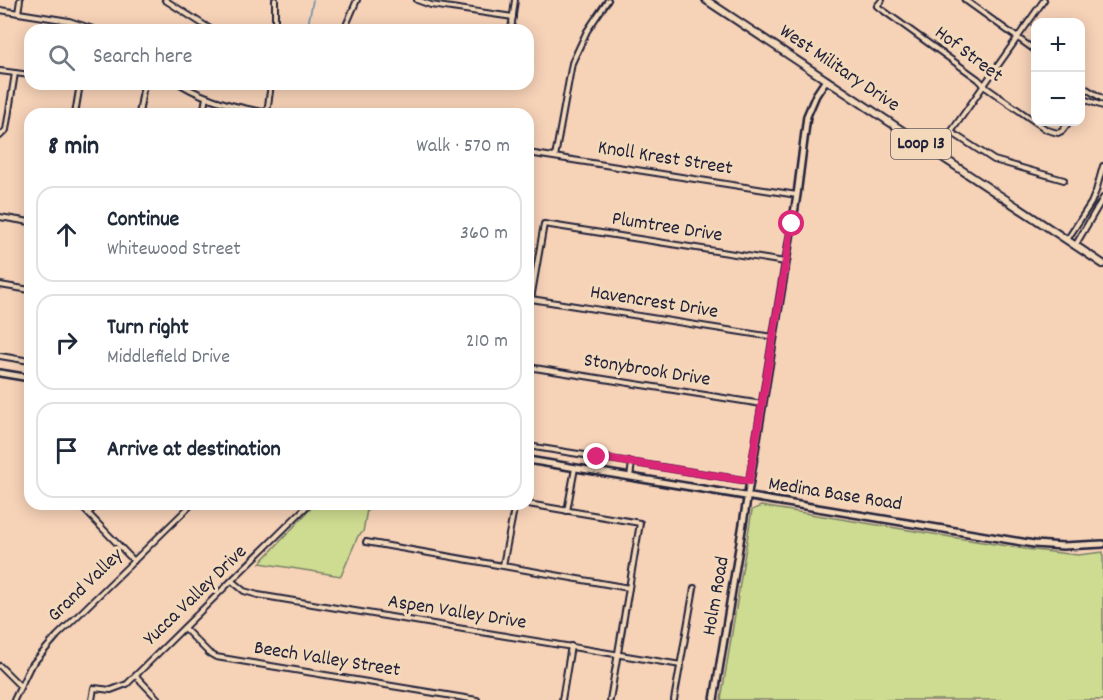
<!DOCTYPE html>
<meta charset="utf-8">
<style>
body{margin:0;font-family:Dekko,sans-serif;background:#f6f6f7;color:#1f2937}
.controls{position:absolute;right:18px;top:18px;display:grid;overflow:hidden;border-radius:12px;box-shadow:0 3px 15px #0003}
.controls button{width:54px;height:54px;display:grid;place-items:center;padding:0;border:0;border-bottom:2px solid #e0e1e3;background:#fff;color:#1f2937;font:30px sans-serif}
.stop{position:absolute;width:18px;height:18px;margin:-14px;border:4px solid #db2777;border-radius:50%;background:#fff}
.stop.end{background:#db2777;border-color:#fff;box-shadow:0 2px 6px #0008}
.list{margin:0;padding:0;list-style:none}
h2{display:flex;justify-content:space-between;align-items:center;height:78px;margin:0;padding:0 24px;font-size:26px}
h2 small{font-size:20px;font-weight:400;color:#747a83}
.list li{display:grid;grid-template-columns:39px 1fr auto;gap:18px;align-items:center;box-sizing:border-box;height:96px;margin:0 12px 12px;padding:0 12px;border:2px solid #e0e1e3;border-radius:18px}
.list b{display:block;font-size:22px;white-space:nowrap}
.list p{margin:0;font-size:20px;white-space:nowrap;color:#747a83}
.list em{font-size:20px;font-style:normal;color:#747a83}
.icon{flex:none;width:33px;height:33px;fill:none;stroke:currentColor;stroke-width:2;stroke-linecap:round;stroke-linejoin:round}
.map{position:relative;flex:none;width:1103px;height:700px;overflow:hidden}
.search{position:absolute;background:#fff;box-shadow:0 3px 15px #0003;left:24px;top:24px;width:510px;height:66px;display:flex;align-items:center;gap:15px;box-sizing:border-box;padding:0 21px;border-radius:18px;color:#747a83;font-size:22px}
.panel{position:absolute;background:#fff;box-shadow:0 3px 15px #0003;left:24px;top:108px;width:510px;height:402px;border-radius:18px}
.map>svg:first-child{display:block}
.green{fill:#cddc90;stroke:#787f66;stroke-width:1.5}
.lines{fill:none;stroke-linecap:round;stroke-linejoin:round}
.stream{stroke:#668fab;stroke-width:1.5}
.street-casing{stroke:#22223b;stroke-width:8}
.secondary-casing{stroke:#22223b;stroke-width:10}
.primary-casing{stroke:#22223b;stroke-width:10}
.street{stroke:#f3d8ba;stroke-width:4}
.secondary{stroke:#f3d8ba;stroke-width:5}
.primary{stroke:#f3d8ba;stroke-width:6}
.route{stroke:#db2777;stroke-width:8}
.labels{text-anchor:middle;dominant-baseline:central;stroke-width:6;stroke-linejoin:round;paint-order:stroke}
.shield{fill:#f3d8ba;stroke:#615961;stroke-width:1.5}
.shield-label{font-size:18px;font-weight:bold;fill:#22223b}
.street-label{font-size:20px;fill:#22223b;stroke:#f3d8ba}
</style>
<div class="map">
<svg width="1103" height="700" viewBox="0 0 1103 700">
<rect width="100%" height="100%" fill="#f6d2b7"/>
<filter id="ink" filterUnits="userSpaceOnUse"><feTurbulence type="fractalNoise" baseFrequency=".0167" numOctaves="2"/><feDisplacementMap in="SourceGraphic" scale="12" xChannelSelector="R" yChannelSelector="G"/><feConvolveMatrix kernelMatrix="1 2 1 2 8 2 1 2 1" color-interpolation-filters="sRGB"/></filter>
<g filter="url(#ink)">
<!-- green -->
<g class="green">
<polygon points="315,504 368,504 363,532 358,536 341,576 260,563"/>
<polygon points="761,506 1025,549 1078,555 1103,552 1103,700 721,700 752,510"/>
</g>
<g class="lines">
<!-- stream -->
<polyline class="stream" points="307,30 313,0"/>
<defs>
<g id="street">
<polyline points="165,0 212,30"/>
<polyline points="275,0 275,30"/>
<polyline points="417,0 431,5 513,17"/>
<polyline points="882,0 877,6 978,79 988,89 1047,130 1058,133 1062,131 1069,122"/>
<polyline points="965,0 1036,51"/>
<polyline points="1044,0 951,132 994,160 1064,180"/>
<polyline points="0,10 69,21 96,30"/>
<polyline points="18,13 20,0"/>
<polyline points="344,30 357,0"/>
<polyline points="511,30 515,0"/>
<polyline points="0,71 30,75"/>
<path d="M180,84C210,102 243,109 277,114"/>
<polyline points="1080,85 1103,99"/>
<polyline points="1080,105 1086,100 1103,106"/>
<polyline points="267,113 271,84"/>
<polyline points="75,114 80,84"/>
<polyline points="139,114 144,84"/>
<polyline points="203,114 206,97"/>
<polyline points="0,136 6,130 15,73"/>
<polyline points="528,153 797,195"/>
<polyline points="555,157 572,63 587,31 608,0"/>
<polyline points="0,217 30,222"/>
<polyline points="1067,240 1091,203 1096,191 1103,166"/>
<polyline points="1075,246 1103,198"/>
<polyline points="0,285 30,290"/>
<polyline points="773,337 531,299 544,224 785,262"/>
<polyline points="0,356 30,361"/>
<polyline points="528,367 762,404"/>
<polyline points="528,446 749,481"/>
<polyline points="630,477 632,463"/>
<polyline points="79,504 134,561"/>
<polyline points="528,504 640,523 610,700"/>
<polyline points="567,511 575,468"/>
<polyline points="88,513 98,504"/>
<polyline points="366,542 629,588"/>
<polyline points="503,565 515,504"/>
<polyline points="232,581 244,591 258,595 681,665"/>
<polyline points="184,628 209,653 216,657 477,700"/>
<polyline points="0,666 20,686"/>
<polyline points="136,676 159,700"/>
<polyline points="14,700 30,667 57,636 192,504"/>
<polyline points="92,700 94,688 111,690 127,684 309,504"/>
<polyline points="562,700 571,646"/>
<polyline points="674,700 694,588"/>
</g>
<g id="secondary">
<polyline points="0,373 30,378"/>
<polyline points="528,460 1034,544 1063,546 1103,544"/>
<polyline points="714,700 797,195 807,116 816,95 826,80"/>
</g>
<polyline id="primary" points="706,0 1103,264"/>
</defs>
<!-- street casing -->
<use href="#street" class="street-casing"/>
<!-- secondary casing -->
<use href="#secondary" class="secondary-casing"/>
<!-- primary casing -->
<use href="#primary" class="primary-casing"/>
<!-- street -->
<use href="#street" class="street"/>
<!-- secondary -->
<use href="#secondary" class="secondary"/>
<!-- primary -->
<use href="#primary" class="primary"/>
</g>
</g>
<g class="lines" filter="url(#ink)">
<!-- route -->
<polyline class="route" points="597,457 749,481 792,224"/>
</g>
<g class="labels">
<!-- shield labels -->
<rect class="shield" x="891" y="129" width="60" height="30" rx="4.5"/>
<g class="shield-label">
<text x="921" y="144">Loop 13</text>
</g>
<!-- street labels -->
<g class="street-label">
<text transform="translate(968 55) rotate(37)">Hof Street</text>
<text transform="translate(839 69) rotate(34)">West Military Drive</text>
<text transform="translate(665 159) rotate(9)">Knoll Krest Street</text>
<text transform="translate(667 228) rotate(9)">Plumtree Drive</text>
<text transform="translate(654 303) rotate(9)">Havencrest Drive</text>
<text transform="translate(647 371) rotate(9)">Stonybrook Drive</text>
<text transform="translate(835 495) rotate(9)">Medina Base Road</text>
<text transform="translate(86 586) rotate(-44)">Grand Valley</text>
<text transform="translate(196 596) rotate(-44)">Yucca Valley Drive</text>
<text transform="translate(717 596) rotate(-80)">Holm Road</text>
<text transform="translate(457 613) rotate(9)">Aspen Valley Drive</text>
<text transform="translate(327 660) rotate(9)">Beech Valley Street</text>
</g>
</g>
</svg>
<div class="controls">
<button>+</button>
<button>−</button>
</div>
<div class="stop" style="left:792px;top:224px"></div>
<div class="stop end" style="left:597px;top:457px"></div>
<div class="search"><svg class="icon" aria-label="search" viewBox="0 0 24 24"><circle cx="10" cy="10" r="6"/><path d="M15 15l6 6"/></svg>Search here</div>
<section class="panel">
<h2>8 min<small>Walk · 570 m</small></h2>
<ul class="list">
<li><svg class="icon" aria-label="ahead" viewBox="0 0 24 24"><path d="M12 20V5M6 11l6-6 6 6"/></svg><div><b>Continue</b><p>Whitewood Street</p></div><em>360 m</em></li>
<li><svg class="icon" aria-label="right" viewBox="0 0 24 24"><path d="M7 20v-9h11M14 6l5 5-5 5"/></svg><div><b>Turn right</b><p>Middlefield Drive</p></div><em>210 m</em></li>
<li><svg class="icon" aria-label="arrive" viewBox="0 0 24 24"><path d="M6 21V4h12l-3 4 3 4H6"/></svg><div><b>Arrive at destination</b></div></li>
</ul>
</section>
</div>
